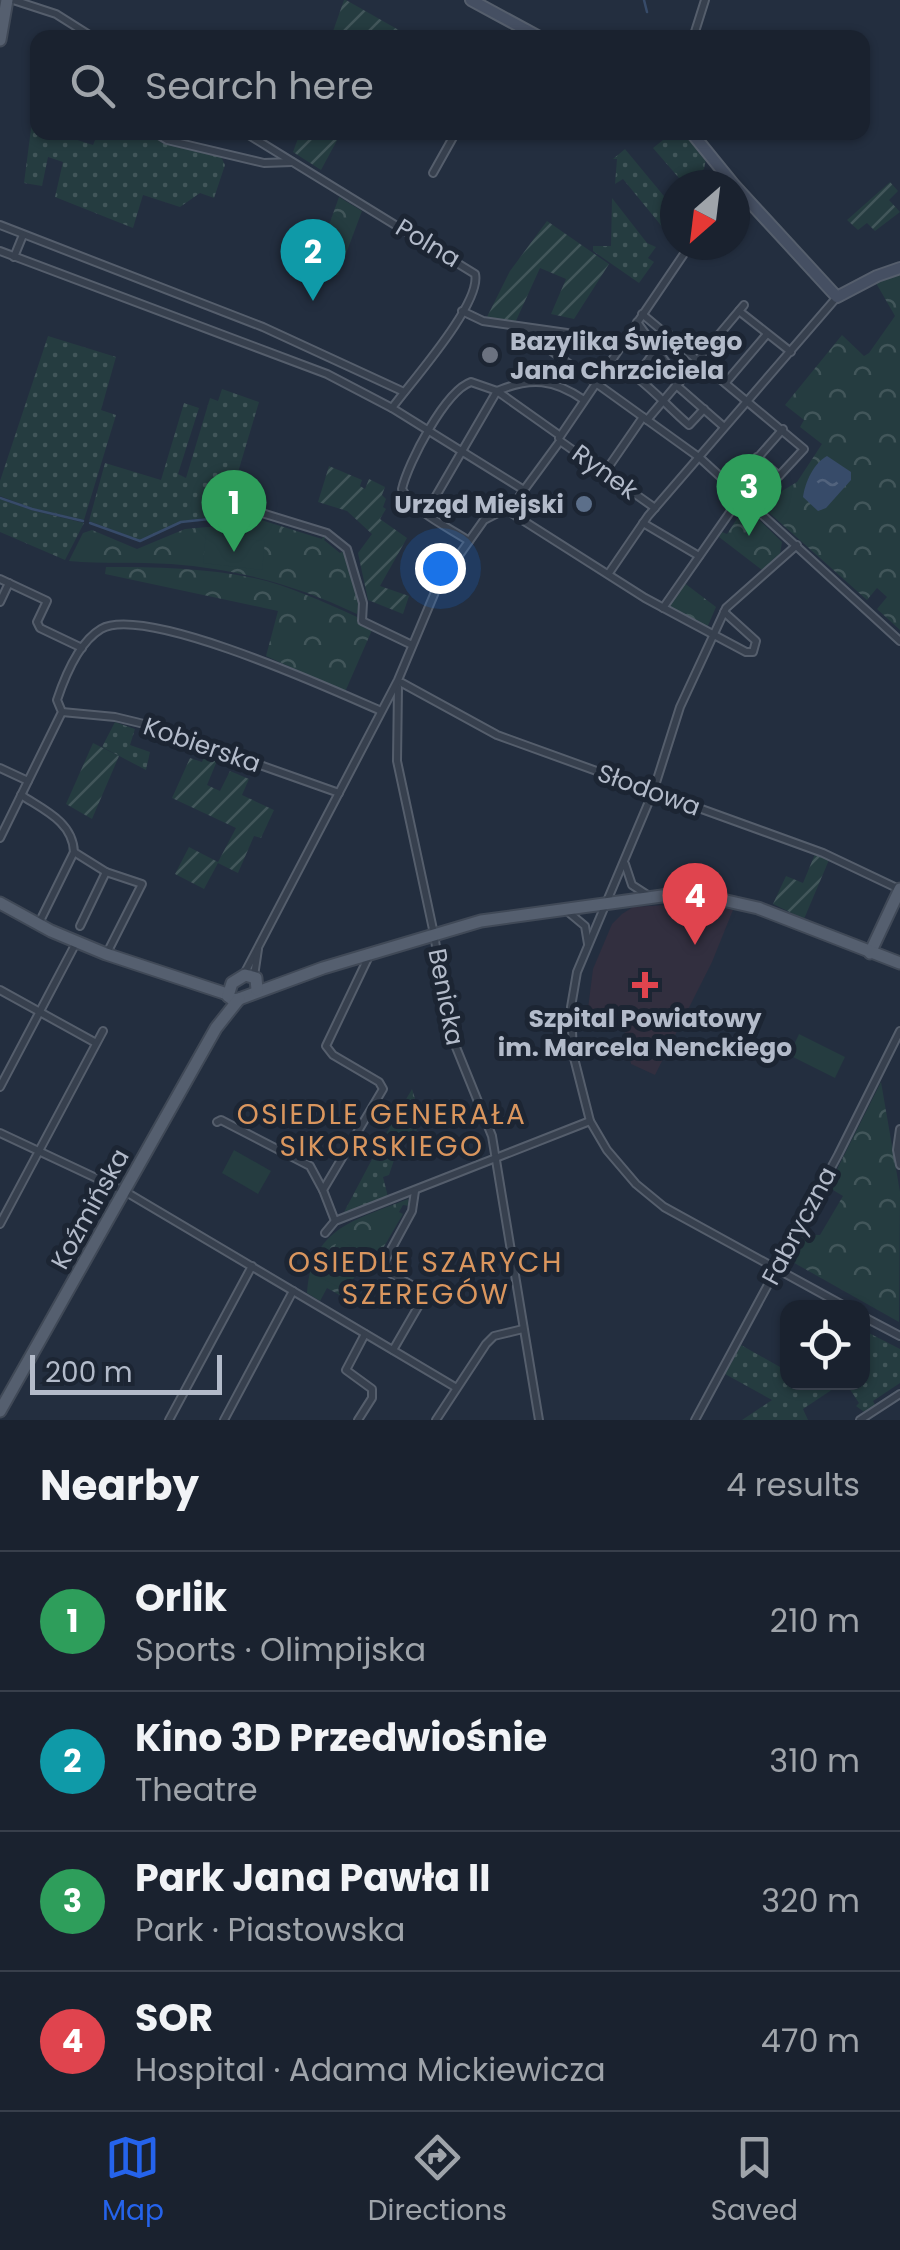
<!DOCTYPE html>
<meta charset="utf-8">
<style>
body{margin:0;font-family:Poppins,sans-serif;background:#232a37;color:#f1f3f6}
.controls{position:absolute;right:30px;bottom:30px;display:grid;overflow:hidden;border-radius:20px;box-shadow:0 2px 8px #0004}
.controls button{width:90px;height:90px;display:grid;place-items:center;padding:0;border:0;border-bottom:2px solid #383f4b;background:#1a222f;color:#f1f3f6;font:50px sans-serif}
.compass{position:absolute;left:660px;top:170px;width:90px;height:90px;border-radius:50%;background:#1a222f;box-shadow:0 2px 8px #0004;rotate:208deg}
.scale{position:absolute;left:30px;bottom:25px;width:192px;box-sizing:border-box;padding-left:10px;border:5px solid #b3bbca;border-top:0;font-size:28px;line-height:35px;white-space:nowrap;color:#b3bbca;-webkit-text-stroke:8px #1c2533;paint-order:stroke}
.you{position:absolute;left:440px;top:568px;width:35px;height:35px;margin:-25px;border:8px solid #fff;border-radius:50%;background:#1a73e8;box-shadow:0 0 0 15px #1a73e833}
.badge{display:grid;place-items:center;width:65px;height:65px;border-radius:50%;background:#2563eb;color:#fff;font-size:32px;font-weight:700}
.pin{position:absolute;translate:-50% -82px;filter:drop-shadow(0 2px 5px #0008)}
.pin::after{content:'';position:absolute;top:52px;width:35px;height:30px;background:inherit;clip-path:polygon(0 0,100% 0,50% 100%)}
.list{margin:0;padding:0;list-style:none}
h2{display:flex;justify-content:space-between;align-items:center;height:130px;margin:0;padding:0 40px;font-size:42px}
h2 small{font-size:32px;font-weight:400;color:#9fa4aa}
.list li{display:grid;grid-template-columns:65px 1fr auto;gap:30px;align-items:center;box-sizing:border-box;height:140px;padding:0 40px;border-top:2px solid #383f4b}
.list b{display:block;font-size:38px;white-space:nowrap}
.list p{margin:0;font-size:32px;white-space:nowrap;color:#9fa4aa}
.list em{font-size:32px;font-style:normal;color:#9fa4aa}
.icon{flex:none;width:55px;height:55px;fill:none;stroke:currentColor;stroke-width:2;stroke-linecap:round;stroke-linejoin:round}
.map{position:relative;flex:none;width:900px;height:1420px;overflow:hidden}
.search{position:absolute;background:#1a222f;box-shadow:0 2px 8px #0004;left:30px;right:30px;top:30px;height:110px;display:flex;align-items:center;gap:25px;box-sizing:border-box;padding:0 35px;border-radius:20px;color:#9fa4aa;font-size:38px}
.sheet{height:690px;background:#1a222f}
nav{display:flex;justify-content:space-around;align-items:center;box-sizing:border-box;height:140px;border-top:2px solid #383f4b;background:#1a222f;font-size:28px;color:#9fa4aa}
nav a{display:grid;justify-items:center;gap:5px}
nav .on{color:#2563eb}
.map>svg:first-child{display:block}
.medical{fill:#322f3f}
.grass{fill:url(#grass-dots)}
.park{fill:url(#park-crowns)}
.garden{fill:url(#garden-furrows)}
.pitch{fill:#253c40}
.water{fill:url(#water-ripples)}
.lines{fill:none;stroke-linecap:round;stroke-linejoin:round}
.stream{stroke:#374b69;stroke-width:2.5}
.street-casing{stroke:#555e6c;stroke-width:10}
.secondary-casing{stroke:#555e6c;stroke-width:14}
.primary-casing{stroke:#404957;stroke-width:15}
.street{stroke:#37404e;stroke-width:6}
.secondary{stroke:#454f62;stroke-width:10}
.primary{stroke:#555f6f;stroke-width:11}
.worship-dot{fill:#6b7280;stroke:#1c2533;stroke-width:4}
.service-dot{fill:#5c6f8a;stroke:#1c2533;stroke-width:4}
.health-dot{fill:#e0444e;stroke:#1c2533;stroke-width:4}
.labels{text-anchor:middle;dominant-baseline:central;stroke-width:10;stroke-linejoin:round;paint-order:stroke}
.street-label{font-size:25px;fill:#b3bbca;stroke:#1c2533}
.poi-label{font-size:25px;font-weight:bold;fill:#b3bbca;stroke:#1c2533;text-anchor:start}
.neighbourhood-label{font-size:28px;letter-spacing:2.5px;fill:#da965e;stroke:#1c2533}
</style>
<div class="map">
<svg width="900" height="1420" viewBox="0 0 900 1420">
<defs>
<pattern id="grass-dots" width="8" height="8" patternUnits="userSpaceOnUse" patternTransform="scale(2.5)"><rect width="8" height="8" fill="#253c40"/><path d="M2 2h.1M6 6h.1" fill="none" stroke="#42565a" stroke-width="1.8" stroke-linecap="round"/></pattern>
<pattern id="park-crowns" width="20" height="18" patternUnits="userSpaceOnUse" patternTransform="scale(2.5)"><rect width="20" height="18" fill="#253c40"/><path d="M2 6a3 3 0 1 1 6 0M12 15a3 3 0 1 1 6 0" fill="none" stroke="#42565a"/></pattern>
<pattern id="garden-furrows" width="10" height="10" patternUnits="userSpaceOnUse" patternTransform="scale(2.5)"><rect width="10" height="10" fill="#253c40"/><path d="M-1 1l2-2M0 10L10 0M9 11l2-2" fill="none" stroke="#42565a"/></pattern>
<pattern id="water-ripples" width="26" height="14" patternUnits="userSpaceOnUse" patternTransform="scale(2.5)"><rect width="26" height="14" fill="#374b69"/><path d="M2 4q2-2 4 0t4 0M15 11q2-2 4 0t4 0" fill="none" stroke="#52637d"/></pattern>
</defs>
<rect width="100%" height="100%" fill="#232e3f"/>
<!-- medical -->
<polygon class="medical" points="696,903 733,910 712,962 655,1075 631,1064 623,1021 586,1024 593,969 612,924 622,914 633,907"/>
<!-- grass -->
<g class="grass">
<polygon points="35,98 37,99 38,132 72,133 71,138 93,145 98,133 150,133 162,143 221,157 225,165 214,198 200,193 180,207 143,195 133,228 55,197 63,162 48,157 42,186 24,183"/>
<polygon points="665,132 683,133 706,159 704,169 685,185 653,148 663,140"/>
<polygon points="625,149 673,207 673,214 664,229 623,179 615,184 617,159 613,159"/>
<polygon points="612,198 647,243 656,247 648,258 654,262 639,283 593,251 593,246 611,246"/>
<polygon points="48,336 116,357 101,410 116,415 84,520 32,508 0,496 0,481"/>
<polygon points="222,389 259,402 230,499 231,513 184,521 139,540 89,521 105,463 161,480 184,403 199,408 178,474 186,478 210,398 218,401"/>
<polygon points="0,499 31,510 84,523 65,560 0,532"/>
<polygon points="115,722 135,729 130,745 150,752 146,770 102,747"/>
<polygon points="412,1089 421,1118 416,1132 413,1129 396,1155 379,1146"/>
<polygon points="378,1148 395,1157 389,1175 383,1177 388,1197 343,1214"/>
<polygon points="863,1330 900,1349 900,1383 873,1401 875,1405 864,1412 856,1406 859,1403 849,1388 845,1390 839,1385 803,1409 808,1420 742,1420 772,1400 725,1374 741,1345 787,1371 788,1382 862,1382"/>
</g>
<!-- park -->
<g class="park">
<polygon points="339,197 362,211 338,275 314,267"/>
<polygon points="900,274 900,630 877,609 887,597 877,588 867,600 765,509 782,491 797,482 822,444 800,427 804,420 785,405 842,335 864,356 869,353 895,316 876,283"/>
<polygon points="742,503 782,542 780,554 762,570 719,537 722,532 727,534 742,511 739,508"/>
<path d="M248,518L254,523L255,518L322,539L324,534L327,536L324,540L340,553L344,550L360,601L357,614C297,585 237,569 171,564C137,562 103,564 69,561L83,533L92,530L137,549L185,529L230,525Z"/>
<path d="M106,567C156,567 206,568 254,578C290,586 324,602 357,617L360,623L372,630L345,692L266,656L278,611L105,574Z"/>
<polygon points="683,582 716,607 707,628 666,605"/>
<polygon points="881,1082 900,1192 899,1322 789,1260 802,1235 820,1235 843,1196 828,1187"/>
<path d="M408,1199L410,1206L403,1205L399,1212L403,1214L375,1262L368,1253L343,1297L327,1288L320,1301L307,1293C311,1227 356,1220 408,1199Z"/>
</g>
<!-- garden -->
<g class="garden">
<polygon points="344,0 346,0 411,37 331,37"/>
<polygon points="300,133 341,133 321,170 293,152"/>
<polygon points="890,182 898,191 889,200 900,212 875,231 867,223 858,230 847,220"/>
<polygon points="547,221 609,264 574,319 551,314 566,279 540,268 515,323 486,319 510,271"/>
<polygon points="329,466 362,480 360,486 365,489 369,479 385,487 382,495 386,499 383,507 386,509 380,519 407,538 380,586 409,596 403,614 368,600 358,553 372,534 347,511 318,502"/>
<polygon points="93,743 119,756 92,819 66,804"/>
<polygon points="206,752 219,756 207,785 220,791 230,771 249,779 242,795 274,810 261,838 254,836 238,873 218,863 204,889 175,874 189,847 218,862 236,828 172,798 190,758 202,762"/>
<polygon points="815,854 829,860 804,919 773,904 786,876 803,883"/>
</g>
<!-- pitch -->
<g class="pitch">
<polygon points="206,534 265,541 262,570 203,563"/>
<polygon points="799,1034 845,1057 835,1078 789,1055"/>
<polygon points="234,1150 271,1171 258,1194 222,1173"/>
<polygon points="339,1239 362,1252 342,1289 318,1276"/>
</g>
<!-- water -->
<path class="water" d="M827,456L851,472V480L826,508L818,511L803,497C805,482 814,463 827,456Z"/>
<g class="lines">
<!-- stream -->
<g class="stream">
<polyline points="644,0 647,12"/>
<polyline points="0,498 32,509 83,521"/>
<polyline points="90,523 140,541 181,522 228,517"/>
</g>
<defs>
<g id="street">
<polyline points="13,0 56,14 94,38"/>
<polyline points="693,38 705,0"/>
<polyline points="154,132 167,140 264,163 292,162"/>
<path d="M244,132L475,274C482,303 411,382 392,408"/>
<polyline points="433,173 456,132"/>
<polyline points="0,225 263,327 404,392"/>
<polyline points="0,251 327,374 392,408 524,490"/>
<polyline points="14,257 23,235"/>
<polyline points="462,311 483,321 581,335 619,347"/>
<polyline points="739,311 791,352"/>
<polyline points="642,314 804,449 779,476 757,457"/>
<polyline points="637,322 680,382"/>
<polyline points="527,329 550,350 700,458 900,641"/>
<path d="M668,333L636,377C656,392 670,409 689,425L704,409"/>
<polyline points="727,381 767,334"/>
<polyline points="676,385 723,426"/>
<path d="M497,391C531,377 554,379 584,400"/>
<polyline points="647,420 744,305"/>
<polyline points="559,438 690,245"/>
<polyline points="605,472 643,417"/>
<polyline points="733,486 783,429"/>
<polyline points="239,506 327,533 347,549 363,603 362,621 412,645"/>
<polyline points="505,509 645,598 746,652 753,652 756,641 724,612"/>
<polyline points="426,513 497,391"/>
<polyline points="643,523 699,556"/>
<path d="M469,541C448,527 414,512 402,489C408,463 445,391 471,382L497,391L559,435"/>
<polyline points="797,545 726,608 680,707 653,792 577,972 571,1007 573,1054 590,1121 607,1150 636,1184 664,1207 848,1308"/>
<polyline points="609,573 648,516 837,297"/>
<polyline points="0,579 47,601 37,622 40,628 82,648"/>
<polyline points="0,602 9,583"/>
<polyline points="663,608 742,495"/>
<polyline points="402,683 497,735 823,853 899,889"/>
<polyline points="398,687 397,761 434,934 449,1030 492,1136 539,1420"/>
<polyline points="62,712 115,717 144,724 339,793"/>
<polyline points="0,768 28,781"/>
<path d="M21,795C44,810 73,822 74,852L106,872L142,884L107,953"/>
<path d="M0,838L62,712L57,700C65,676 79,642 101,629C145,604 333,690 381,711"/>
<polyline points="625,864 632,885 649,896"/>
<polyline points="567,911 585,926 588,944"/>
<polyline points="39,923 74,852"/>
<polyline points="80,926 106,872"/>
<polyline points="243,976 398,680 438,585 484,520 513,505 560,441 655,508"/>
<polyline points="254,976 258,949"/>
<polyline points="0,990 96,1043"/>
<polyline points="0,1087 76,943"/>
<polyline points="217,1122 221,1120 310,1166 323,1190"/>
<polyline points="900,1129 897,1150 900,1165"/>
<polyline points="0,1133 126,1192 455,1387"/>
<polyline points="335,1221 323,1190 383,1089 379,1082 333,1055 326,1046 370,954"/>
<polyline points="0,1224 103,1031"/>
<polyline points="325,1233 335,1221 590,1121"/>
<polyline points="862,1316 900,1336"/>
<polyline points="393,1350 426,1293 381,1268 412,1211 415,1191"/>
<polyline points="169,1420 252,1266"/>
<polyline points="224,1420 293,1291"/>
<polyline points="358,1420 372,1398 372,1389 346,1370 365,1334"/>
<polyline points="436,1420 486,1344 494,1336 523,1329"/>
<polyline points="695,1420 838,1155 900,1031"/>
<polyline points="860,1420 900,1394"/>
</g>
<g id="secondary">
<polyline points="471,0 541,38"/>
<polyline points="691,132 734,185"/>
<polyline points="735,186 837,297 877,276 900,268"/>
</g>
<g id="primary">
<polyline points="0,40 7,0"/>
<polyline points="0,903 51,931 106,954 227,994"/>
<polyline points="870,953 900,889"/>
<polyline points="228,996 233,1000 239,999 323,968 481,921 669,895 718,899 758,908 900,963"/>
<polyline points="228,996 232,983 245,975 256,978 257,990"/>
<polyline points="0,1411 216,1028 239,999"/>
</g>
</defs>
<!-- street casing -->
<use href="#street" class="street-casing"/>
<!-- secondary casing -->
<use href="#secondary" class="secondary-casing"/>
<!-- primary casing -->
<use href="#primary" class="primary-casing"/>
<!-- street -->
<use href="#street" class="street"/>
<!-- secondary -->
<use href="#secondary" class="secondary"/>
<!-- primary -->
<use href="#primary" class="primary"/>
</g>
<!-- markers -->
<circle class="worship-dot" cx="490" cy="355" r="10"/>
<circle class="service-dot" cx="584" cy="504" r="10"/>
<path class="health-dot" d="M640 970h10v10h10v10h-10v10h-10v-10h-10v-10h10z"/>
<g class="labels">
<!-- street labels -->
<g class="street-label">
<text transform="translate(428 243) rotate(31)">Polna</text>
<text transform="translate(605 472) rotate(36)">Rynek</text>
<text transform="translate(202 745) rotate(19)">Kobierska</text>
<text transform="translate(649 790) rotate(20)">Słodowa</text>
<text transform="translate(446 997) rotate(79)">Benicka</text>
<text transform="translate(90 1209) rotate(-61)">Koźmińska</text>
<text transform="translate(799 1226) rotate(-62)">Fabryczna</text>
</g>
<!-- poi labels -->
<g class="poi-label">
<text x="510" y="341">Bazylika Świętego<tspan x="510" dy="29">Jana Chrzciciela</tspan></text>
<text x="564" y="504" text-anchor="end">Urząd Miejski</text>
<text x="645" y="1018" text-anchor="middle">Szpital Powiatowy<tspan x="645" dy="29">im. Marcela Nenckiego</tspan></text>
</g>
<!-- neighbourhood labels -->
<g class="neighbourhood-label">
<text x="382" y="1114">OSIEDLE GENERAŁA<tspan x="382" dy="32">SIKORSKIEGO</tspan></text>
<text x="426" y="1262">OSIEDLE SZARYCH<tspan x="426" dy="32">SZEREGÓW</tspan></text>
</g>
</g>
</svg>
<div class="controls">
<button><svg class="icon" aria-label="locate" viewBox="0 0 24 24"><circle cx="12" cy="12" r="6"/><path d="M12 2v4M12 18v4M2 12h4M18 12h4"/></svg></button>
</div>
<svg class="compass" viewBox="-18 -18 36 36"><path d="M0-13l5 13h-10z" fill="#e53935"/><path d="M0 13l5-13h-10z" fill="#9fa4aa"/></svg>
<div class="scale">200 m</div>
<div class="you"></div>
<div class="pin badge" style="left:234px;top:552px;background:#2e9e5b">1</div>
<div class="pin badge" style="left:313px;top:301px;background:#0f9aa8">2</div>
<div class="pin badge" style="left:749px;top:536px;background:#2e9e5b">3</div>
<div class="pin badge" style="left:695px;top:945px;background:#e0444e">4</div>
<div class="search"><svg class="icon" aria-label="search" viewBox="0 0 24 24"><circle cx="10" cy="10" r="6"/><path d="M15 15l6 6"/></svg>Search here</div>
</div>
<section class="sheet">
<h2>Nearby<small>4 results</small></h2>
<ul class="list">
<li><span class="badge" style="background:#2e9e5b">1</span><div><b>Orlik</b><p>Sports · Olimpijska</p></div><em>210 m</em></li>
<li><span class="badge" style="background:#0f9aa8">2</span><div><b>Kino 3D Przedwiośnie</b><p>Theatre</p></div><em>310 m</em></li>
<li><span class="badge" style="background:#2e9e5b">3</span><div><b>Park Jana Pawła II</b><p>Park · Piastowska</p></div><em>320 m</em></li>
<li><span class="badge" style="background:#e0444e">4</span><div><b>SOR</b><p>Hospital · Adama Mickiewicza</p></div><em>470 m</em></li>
</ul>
</section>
<nav>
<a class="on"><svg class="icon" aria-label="map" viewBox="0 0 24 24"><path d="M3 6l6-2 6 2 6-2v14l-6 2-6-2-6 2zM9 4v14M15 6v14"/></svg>Map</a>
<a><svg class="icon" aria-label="directions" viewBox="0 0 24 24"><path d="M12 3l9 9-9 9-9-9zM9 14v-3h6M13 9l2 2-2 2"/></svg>Directions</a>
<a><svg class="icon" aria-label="saved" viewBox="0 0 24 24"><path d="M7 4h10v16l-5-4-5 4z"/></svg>Saved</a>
</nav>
